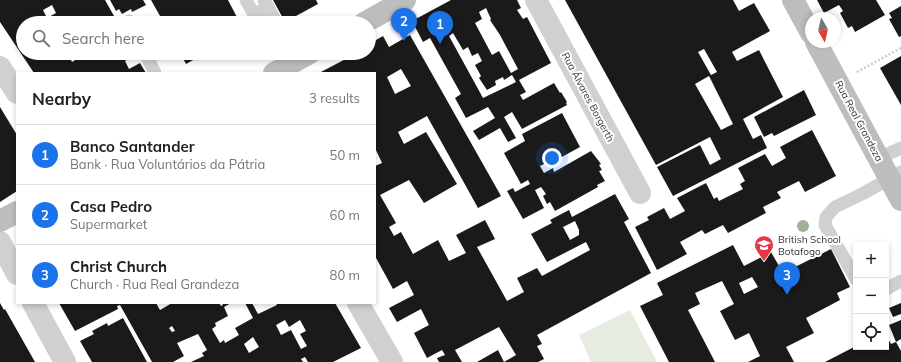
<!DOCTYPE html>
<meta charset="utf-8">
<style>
body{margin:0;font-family:Mulish,sans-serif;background:#f2f2f2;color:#202124}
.controls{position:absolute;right:12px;bottom:12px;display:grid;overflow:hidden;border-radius:0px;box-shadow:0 2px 6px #0003}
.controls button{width:36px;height:36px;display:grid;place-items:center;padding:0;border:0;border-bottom:1px solid #e0e0e0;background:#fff;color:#202124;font:20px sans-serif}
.compass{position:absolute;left:805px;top:12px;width:36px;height:36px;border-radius:50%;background:#fff;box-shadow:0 2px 6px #0003;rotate:172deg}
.you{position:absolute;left:552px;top:158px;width:14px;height:14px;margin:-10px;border:3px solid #fff;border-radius:50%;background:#1a73e8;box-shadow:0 0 0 6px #1a73e833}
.badge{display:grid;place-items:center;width:26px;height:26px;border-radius:50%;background:#1a73e8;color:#fff;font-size:13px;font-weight:700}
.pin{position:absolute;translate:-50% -33px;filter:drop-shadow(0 1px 2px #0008)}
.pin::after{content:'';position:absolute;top:21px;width:14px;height:12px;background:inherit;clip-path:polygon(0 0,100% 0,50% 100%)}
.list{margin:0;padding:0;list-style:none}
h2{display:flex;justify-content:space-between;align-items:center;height:52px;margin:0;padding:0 16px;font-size:17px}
h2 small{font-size:13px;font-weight:400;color:#757577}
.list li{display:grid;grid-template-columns:26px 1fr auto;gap:12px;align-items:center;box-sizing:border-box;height:60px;padding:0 16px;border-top:1px solid #e0e0e0}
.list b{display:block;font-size:15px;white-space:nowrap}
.list p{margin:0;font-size:13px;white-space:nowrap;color:#757577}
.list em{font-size:13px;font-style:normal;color:#757577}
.icon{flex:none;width:22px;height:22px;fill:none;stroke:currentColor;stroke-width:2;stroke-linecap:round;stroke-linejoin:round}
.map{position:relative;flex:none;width:901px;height:362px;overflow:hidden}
.search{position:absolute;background:#fff;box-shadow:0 2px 6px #0003;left:16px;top:16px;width:360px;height:44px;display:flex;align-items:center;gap:10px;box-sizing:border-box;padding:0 14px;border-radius:22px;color:#757577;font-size:15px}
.panel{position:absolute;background:#fff;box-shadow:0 2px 6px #0003;left:16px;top:72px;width:360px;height:232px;border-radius:0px}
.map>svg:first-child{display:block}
.green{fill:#e6ecdf}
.building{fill:#1a1a1a;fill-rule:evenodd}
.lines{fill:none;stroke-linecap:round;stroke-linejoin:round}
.path{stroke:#cdcdcd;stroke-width:2.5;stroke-dasharray:2 2;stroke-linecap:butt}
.service{stroke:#d0d0d0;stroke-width:13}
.minor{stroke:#d0d0d0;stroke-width:22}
.tertiary{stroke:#d0d0d0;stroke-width:22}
.secondary{stroke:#bdbdbd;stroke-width:22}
.tree{fill:#a2b095}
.labels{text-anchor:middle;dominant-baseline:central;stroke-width:4;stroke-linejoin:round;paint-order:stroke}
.street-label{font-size:10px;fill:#333;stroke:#fff}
.poi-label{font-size:10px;fill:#333;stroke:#fff;text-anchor:start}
</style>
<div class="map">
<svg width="901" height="362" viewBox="0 0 901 362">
<rect width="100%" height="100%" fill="#fff"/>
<!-- green -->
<polygon class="green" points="630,310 657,362 591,362 579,335"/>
<!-- building -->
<g class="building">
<path d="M0,0H105L118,23H23V53H67L72,62L87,53H134L136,55L125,61L129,69L140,63L146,73H34L0,22ZM52,5L56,13L47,18L43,10Z"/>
<polygon points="110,0 143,0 146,5 132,12 131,9 122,14 119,9 116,11"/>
<polygon points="151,0 228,0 240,23 164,23"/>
<polygon points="273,0 316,0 318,4 285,22"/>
<path d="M451,0H517L521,8L517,10L523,19L527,17L551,63L519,80L526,92L520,95L523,100L554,83L560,93L561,92L567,102L566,103L567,105L522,129L512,112L504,117L516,138L508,142L500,128L479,140L473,131L495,118L488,107L466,118L455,98L461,94L430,38L423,42L412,21ZM486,8L491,19L490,20L500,35L518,69L511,73L499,51L492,55L475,23L482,19L479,12ZM453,33L463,50L468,47L472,56L478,53L482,61L475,65L481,76L479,78L487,90L496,85L495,81L503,77L504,80L512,75L516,82L483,98L449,36Z"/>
<path d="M565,0H733L739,11L754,3L770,31L732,52L737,61L759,50L783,97L743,119L753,139L761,135L767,148L673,196L657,167L700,145L710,165L721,159L710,137L656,165ZM704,49L717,72L711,75L698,52ZM709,76L733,124L721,130L695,84Z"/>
<polygon points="817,0 876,0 885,15 855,32 852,26 848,28 840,13 843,11 839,5 824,13"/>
<polygon points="901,6 901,36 899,37 889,19 892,18 889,13"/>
<path d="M410,35L501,196L478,208L427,116L398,132L404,144L426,132L457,184L424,203L409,180L380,195L396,223L389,227L394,236L401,232L413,254L438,240L449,261L466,253L456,235L485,220L495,239L477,247L507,301L524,292L517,278L537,268L542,276L590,250L586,242L547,262L531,234L552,223L550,220L569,210L572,217L615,194L629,219L624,222L651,273L537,335L542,344L537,346L544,359L538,362H477L498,350L504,362L516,355L499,327L455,350L462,362H439L437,358L445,355L442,350L427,358L414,333L429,325L421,309L397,322L389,308L414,295L407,281L393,289L375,256V166L382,163L375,148V73H319L357,53H369V44L383,36L389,47ZM401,69L411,86L395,94L387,77ZM575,221L579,230V235L570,240L563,227Z"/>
<polygon points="180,53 206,53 186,64"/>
<polygon points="901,56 901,105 880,68"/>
<polygon points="804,90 816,115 774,136 772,133 764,137 754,117"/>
<polygon points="0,107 17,135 17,191 0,202"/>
<polygon points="562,113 580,147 549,164 548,162 540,166 544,173 553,168 554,172 591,151 601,164 599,165 602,170 599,171 605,181 597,185 598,187 555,211 550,202 547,204 543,196 546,194 541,187 535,190 544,208 523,219 507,191 513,188 515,192 530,184 528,180 521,184 504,153 525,141 522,134"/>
<polygon points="812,130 836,176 805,192 799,181 777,192 781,198 763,207 766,213 728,233 723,225 705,234 702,230 680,242 687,254 657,270 635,227 649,220 647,217 664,208 670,219 685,211 677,198 706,183 714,199 717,197 719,201 743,189 740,184 745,181 738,168 765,154 772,166 786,158 780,147"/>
<path d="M733,245L744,266L771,252L783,273L831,249L850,287L837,293L840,300L806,318L814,333L786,347L794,362H748L760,356L749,333L735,340L720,311L734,304L722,281L695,293L700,304L688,310L715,362H669L640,306L663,295L657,283ZM752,277L758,287L744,294L739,283Z"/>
<polygon points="0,303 4,310 5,309 35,362 0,362"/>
<path d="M59,303H156L160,310L172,303H219L221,306L223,305L222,303H231L224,307L228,316L215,323L216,326L212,329L220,343L224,340L225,343L239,335L235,328L253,318L245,303H252L258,314L277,305L276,303H335L361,348L333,362H308L305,357L301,359L303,362H191L204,356L202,353L207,350L198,334L177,343L184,356L173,362H152L120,305L117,306L118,309L75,331ZM285,320L289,327L300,320L306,331L300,334L307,346L301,349L291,330L281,335L276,325ZM172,326L175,331L172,332L169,328ZM253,337L259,347L249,353L244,344Z"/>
<polygon points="901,303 901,314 893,317 889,308"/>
<polygon points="123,318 147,362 92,362 80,341 94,334 92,331 107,323 108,326"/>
<polygon points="901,320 901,339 896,342 889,325"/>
<polygon points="886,335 891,344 896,342 901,351 901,362 825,362 856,346 856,347 886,347"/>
</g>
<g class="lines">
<!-- path -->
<polyline class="path" points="857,72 901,48"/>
<!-- service -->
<g class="service">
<polyline points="246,0 253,13 256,13 268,7"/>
<polyline points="264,0 277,23"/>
<polyline points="129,21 130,23"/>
<polyline points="145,53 155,73"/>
<polyline points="879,158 901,148"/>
<polyline points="856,279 825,225 826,217 835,207 864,193 901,172"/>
<polyline points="886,289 901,281"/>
</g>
<!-- minor -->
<g class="minor">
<polyline points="536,0 640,193"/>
<polyline points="0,242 17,274"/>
<polyline points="33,303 65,362"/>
<polyline points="358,303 392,362"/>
</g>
<!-- tertiary -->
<polyline class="tertiary" points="0,67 17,93"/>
<!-- secondary -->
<g class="secondary">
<polyline points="793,0 811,33"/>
<polyline points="364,23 405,0"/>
<polyline points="816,42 901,200"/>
<polyline points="274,73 310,53"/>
<polyline points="0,221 17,212"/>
</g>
</g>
<!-- trees -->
<circle class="tree" cx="803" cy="226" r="6"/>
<!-- icons -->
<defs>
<symbol id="school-pin" viewBox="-11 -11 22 30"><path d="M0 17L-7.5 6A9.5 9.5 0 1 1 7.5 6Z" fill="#e63946" stroke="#fff"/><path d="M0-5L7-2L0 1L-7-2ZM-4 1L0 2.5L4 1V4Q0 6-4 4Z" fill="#fff"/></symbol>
</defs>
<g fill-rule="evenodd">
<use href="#school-pin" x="753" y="234" width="22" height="30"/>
</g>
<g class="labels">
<!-- street labels -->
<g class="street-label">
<text transform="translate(588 97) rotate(62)">Rua Álvares Borgerth</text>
<text transform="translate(859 121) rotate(62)">Rua Real Grandeza</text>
</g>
<!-- poi labels -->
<g class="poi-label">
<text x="778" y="239">British School<tspan x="778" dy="12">Botafogo</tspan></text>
</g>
</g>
</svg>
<div class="controls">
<button>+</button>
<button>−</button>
<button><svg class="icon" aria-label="locate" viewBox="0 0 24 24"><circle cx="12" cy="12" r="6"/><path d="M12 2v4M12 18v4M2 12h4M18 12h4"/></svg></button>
</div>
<svg class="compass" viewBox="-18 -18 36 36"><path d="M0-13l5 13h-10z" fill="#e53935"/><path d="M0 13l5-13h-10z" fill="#757577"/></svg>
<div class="you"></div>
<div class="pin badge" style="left:440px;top:44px">1</div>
<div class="pin badge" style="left:404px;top:41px">2</div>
<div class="pin badge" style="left:787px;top:295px">3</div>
<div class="search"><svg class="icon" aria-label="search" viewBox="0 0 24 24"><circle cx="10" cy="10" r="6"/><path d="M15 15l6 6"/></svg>Search here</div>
<section class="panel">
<h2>Nearby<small>3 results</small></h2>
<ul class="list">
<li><span class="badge">1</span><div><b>Banco Santander</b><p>Bank · Rua Voluntários da Pátria</p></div><em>50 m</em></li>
<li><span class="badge">2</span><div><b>Casa Pedro</b><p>Supermarket</p></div><em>60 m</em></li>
<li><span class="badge">3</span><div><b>Christ Church</b><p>Church · Rua Real Grandeza</p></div><em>80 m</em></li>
</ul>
</section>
</div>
